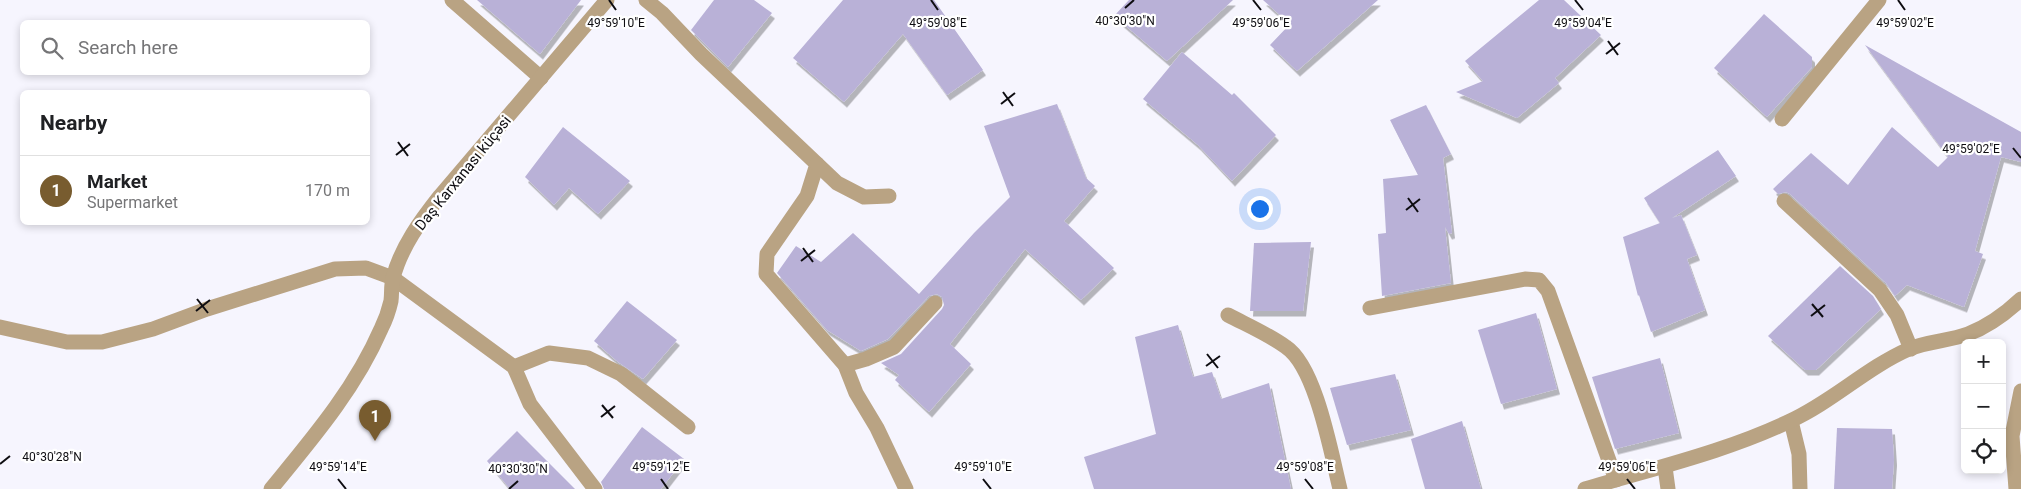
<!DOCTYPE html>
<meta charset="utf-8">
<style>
body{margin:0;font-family:Roboto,sans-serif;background:#f2f2f2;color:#202124}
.controls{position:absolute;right:15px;bottom:15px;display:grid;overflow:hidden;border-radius:8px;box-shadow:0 2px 8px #0003}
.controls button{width:45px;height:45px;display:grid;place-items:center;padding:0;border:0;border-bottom:1px solid #e0e0e0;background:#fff;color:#202124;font:25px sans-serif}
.you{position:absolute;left:1259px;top:208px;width:18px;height:18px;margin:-12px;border:4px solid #fff;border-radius:50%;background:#1a73e8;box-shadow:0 0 0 8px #1a73e833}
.badge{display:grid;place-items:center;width:32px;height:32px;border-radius:50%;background:#785c2f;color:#fff;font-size:16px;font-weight:700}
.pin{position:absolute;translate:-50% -41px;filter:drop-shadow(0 1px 2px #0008)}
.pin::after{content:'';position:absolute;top:26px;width:18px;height:15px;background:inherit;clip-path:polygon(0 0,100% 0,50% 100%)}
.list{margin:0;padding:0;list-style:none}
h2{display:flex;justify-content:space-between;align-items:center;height:65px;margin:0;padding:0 20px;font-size:21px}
h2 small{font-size:16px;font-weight:400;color:#757577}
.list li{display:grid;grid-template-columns:32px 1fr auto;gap:15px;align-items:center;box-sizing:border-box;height:70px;padding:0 20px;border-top:1px solid #e0e0e0}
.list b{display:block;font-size:19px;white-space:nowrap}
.list p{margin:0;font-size:16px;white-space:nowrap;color:#757577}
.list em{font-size:16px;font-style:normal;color:#757577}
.icon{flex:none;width:28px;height:28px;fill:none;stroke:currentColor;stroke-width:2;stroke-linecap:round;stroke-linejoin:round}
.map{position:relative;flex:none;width:2021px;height:489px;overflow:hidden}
.search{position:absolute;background:#fff;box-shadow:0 2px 8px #0003;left:20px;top:20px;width:350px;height:55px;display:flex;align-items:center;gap:12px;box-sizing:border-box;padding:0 18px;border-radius:8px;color:#757577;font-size:19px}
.panel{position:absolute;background:#fff;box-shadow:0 2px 8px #0003;left:20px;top:90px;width:350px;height:135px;border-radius:8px}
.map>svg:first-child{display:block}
.building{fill:#b9b1d7;filter:url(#shadow)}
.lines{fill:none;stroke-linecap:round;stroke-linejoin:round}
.lane{stroke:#b9a383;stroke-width:15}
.street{stroke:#b9a383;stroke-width:15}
.ticks{fill:none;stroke:#0e0d11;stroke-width:2}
.labels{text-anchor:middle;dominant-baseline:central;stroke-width:4.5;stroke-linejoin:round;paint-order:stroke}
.street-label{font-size:15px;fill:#0e0d11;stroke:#fff}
.ticks-label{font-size:12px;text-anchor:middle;fill:#0e0d11;stroke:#fff;stroke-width:4.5;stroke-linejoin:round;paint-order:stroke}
</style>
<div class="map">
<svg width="2021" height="489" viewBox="0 0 2021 489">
<defs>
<filter id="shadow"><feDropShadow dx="3" dy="5.5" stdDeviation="0" flood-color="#0004"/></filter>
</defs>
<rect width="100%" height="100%" fill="#f6f5fe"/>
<!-- building -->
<g class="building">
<polygon points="477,0 581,0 540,54"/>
<polygon points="714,0 754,0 772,13 728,67 691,30"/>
<polygon points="843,0 934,0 983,70 947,95 903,34 844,102 793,58"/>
<polygon points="1129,0 1233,0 1167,61 1114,16"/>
<polygon points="1263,0 1378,0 1297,71 1270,45 1290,24"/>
<polygon points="1539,0 1564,0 1601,35 1555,78 1559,83 1517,118 1456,92 1483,81 1465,61"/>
<polygon points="1764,14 1812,57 1812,67 1767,117 1714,68"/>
<polygon points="1865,45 2021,132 2021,162 2001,157 1975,251 1983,254 1964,307 1907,285 1895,296 1886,283 1790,194 1786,192 1778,194 1773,189 1811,153 1848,185 1892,127 1938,167 1948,157"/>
<polygon points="1182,52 1232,95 1234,93 1276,135 1232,181 1198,145 1143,99"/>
<polygon points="1057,104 1086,178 1095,186 1064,221 1114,268 1081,300 1025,249 950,344 971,364 929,412 895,380 899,375 881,363 901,354 942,309 944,305 942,297 937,294 929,296 888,339 861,351 827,330 777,273 796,246 821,262 853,233 919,294 974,233 1010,197 984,126"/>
<polygon points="1426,105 1451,154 1443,158 1452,233 1449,234 1445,227 1451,283 1382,296 1378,234 1386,233 1383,179 1418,175 1390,120"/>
<polygon points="563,127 630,181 598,214 569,188 554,205 525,177"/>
<polygon points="1718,150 1736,176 1672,218 1681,215 1697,255 1687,259 1705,310 1651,332 1639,295 1638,296 1623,237 1660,223 1644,198"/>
<polygon points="1311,242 1303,311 1250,311 1254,243"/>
<polygon points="1840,266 1873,296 1881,309 1816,370 1805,370 1768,336"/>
<polygon points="627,301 677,340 643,379 618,362 594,341"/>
<polygon points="1536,313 1557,389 1501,404 1478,330"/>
<polygon points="1178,325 1193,377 1212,372 1221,399 1269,383 1291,489 1094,489 1084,457 1156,434 1135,337"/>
<polygon points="1660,358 1679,433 1615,449 1592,377"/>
<polygon points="1395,374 1411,430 1347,445 1330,388"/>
<polygon points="1462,421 1481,489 1425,489 1411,439"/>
<polygon points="642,427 684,459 661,489 604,489 601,482"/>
<polygon points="1837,428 1892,429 1894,460 1892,489 1834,489"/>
<polygon points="517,431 575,489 510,489 487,461"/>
</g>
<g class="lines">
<!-- lane -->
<polyline class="lane" points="0,327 67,342 102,342 153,329 207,309 335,269 366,268 393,278"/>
<!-- street -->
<g class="street">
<polyline points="452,0 541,78"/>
<polyline points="646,0 662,13 701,54 817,164 807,196 767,254 766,274 845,365 856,393 877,428 906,489"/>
<polyline points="1782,119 1879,0"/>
<polyline points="817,164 837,183 864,197 889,196"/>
<polyline points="1784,201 1880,290 1897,315 1911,349"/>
<polyline points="393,278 514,367 530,404 595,489"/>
<polyline points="1370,308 1525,279 1539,280 1548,291 1616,480"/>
<path d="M1228,315C1247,325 1268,334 1286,347C1316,367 1331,453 1340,489"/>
<polyline points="845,365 866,359 894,347 935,303"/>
<polyline points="514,367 549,353 588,358 621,374 688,427"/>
<polyline points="1791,421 1799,454 1800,489"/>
<polyline points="1665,467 1668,489"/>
<path d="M271,489C312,439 355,389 381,329C385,321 389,310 391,301C392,293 391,285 393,278C401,247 421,220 440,196L607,0"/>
<path d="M1585,489C1654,468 1725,452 1790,421C1832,402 1866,368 1909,349C1928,341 1949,341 1968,334C1989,326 2005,314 2021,299"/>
<polyline points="2016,489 2012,436 2021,391"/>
</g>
</g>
<!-- ticks -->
<path class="ticks" d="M609,0L616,10M931,0L938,10M1253,0L1261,10M1575,0L1583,10M1898,0L1905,10M1125,8L1134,0M1608,41L1618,55M1606,54L1620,43M1003,92L1013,106M1001,104L1015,93M398,142L408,156M2013,148L2021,158M396,155L410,144M1408,198L1418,212M1406,210L1420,199M803,248L813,262M801,261L815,250M197,299L208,313M1812,304L1823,317M196,311L210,300M1811,316L1825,305M1207,354L1218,368M1206,366L1220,356M602,405L613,418M601,417L615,406M0,464L10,456M338,479L346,489M661,479L668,489M983,479L991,489M1305,479L1313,489M1627,479L1635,489M509,489L518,481"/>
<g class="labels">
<!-- street labels -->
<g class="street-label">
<text transform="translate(463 173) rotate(-51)">Daş Karxanası küçəsi</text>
</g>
</g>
<g class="ticks-label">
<text x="1125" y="25">40°30'30"N</text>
<text x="616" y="27">49°59'10"E</text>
<text x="938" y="27">49°59'08"E</text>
<text x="1261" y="27">49°59'06"E</text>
<text x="1583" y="27">49°59'04"E</text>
<text x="1905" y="27">49°59'02"E</text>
<text x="1971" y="153">49°59'02"E</text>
<text x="52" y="461">40°30'28"N</text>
<text x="338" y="471">49°59'14"E</text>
<text x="661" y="471">49°59'12"E</text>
<text x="983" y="471">49°59'10"E</text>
<text x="1305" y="471">49°59'08"E</text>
<text x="1627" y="471">49°59'06"E</text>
<text x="518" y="473">40°30'30"N</text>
</g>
</svg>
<div class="controls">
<button>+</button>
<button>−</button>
<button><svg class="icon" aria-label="locate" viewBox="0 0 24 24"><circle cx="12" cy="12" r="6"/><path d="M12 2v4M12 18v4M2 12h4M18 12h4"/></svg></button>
</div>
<div class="you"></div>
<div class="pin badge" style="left:375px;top:441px">1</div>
<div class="search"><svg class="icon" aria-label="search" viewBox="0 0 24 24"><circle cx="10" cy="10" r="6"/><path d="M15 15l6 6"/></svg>Search here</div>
<section class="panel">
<h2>Nearby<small></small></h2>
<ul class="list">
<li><span class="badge">1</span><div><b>Market</b><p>Supermarket</p></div><em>170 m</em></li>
</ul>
</section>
</div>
